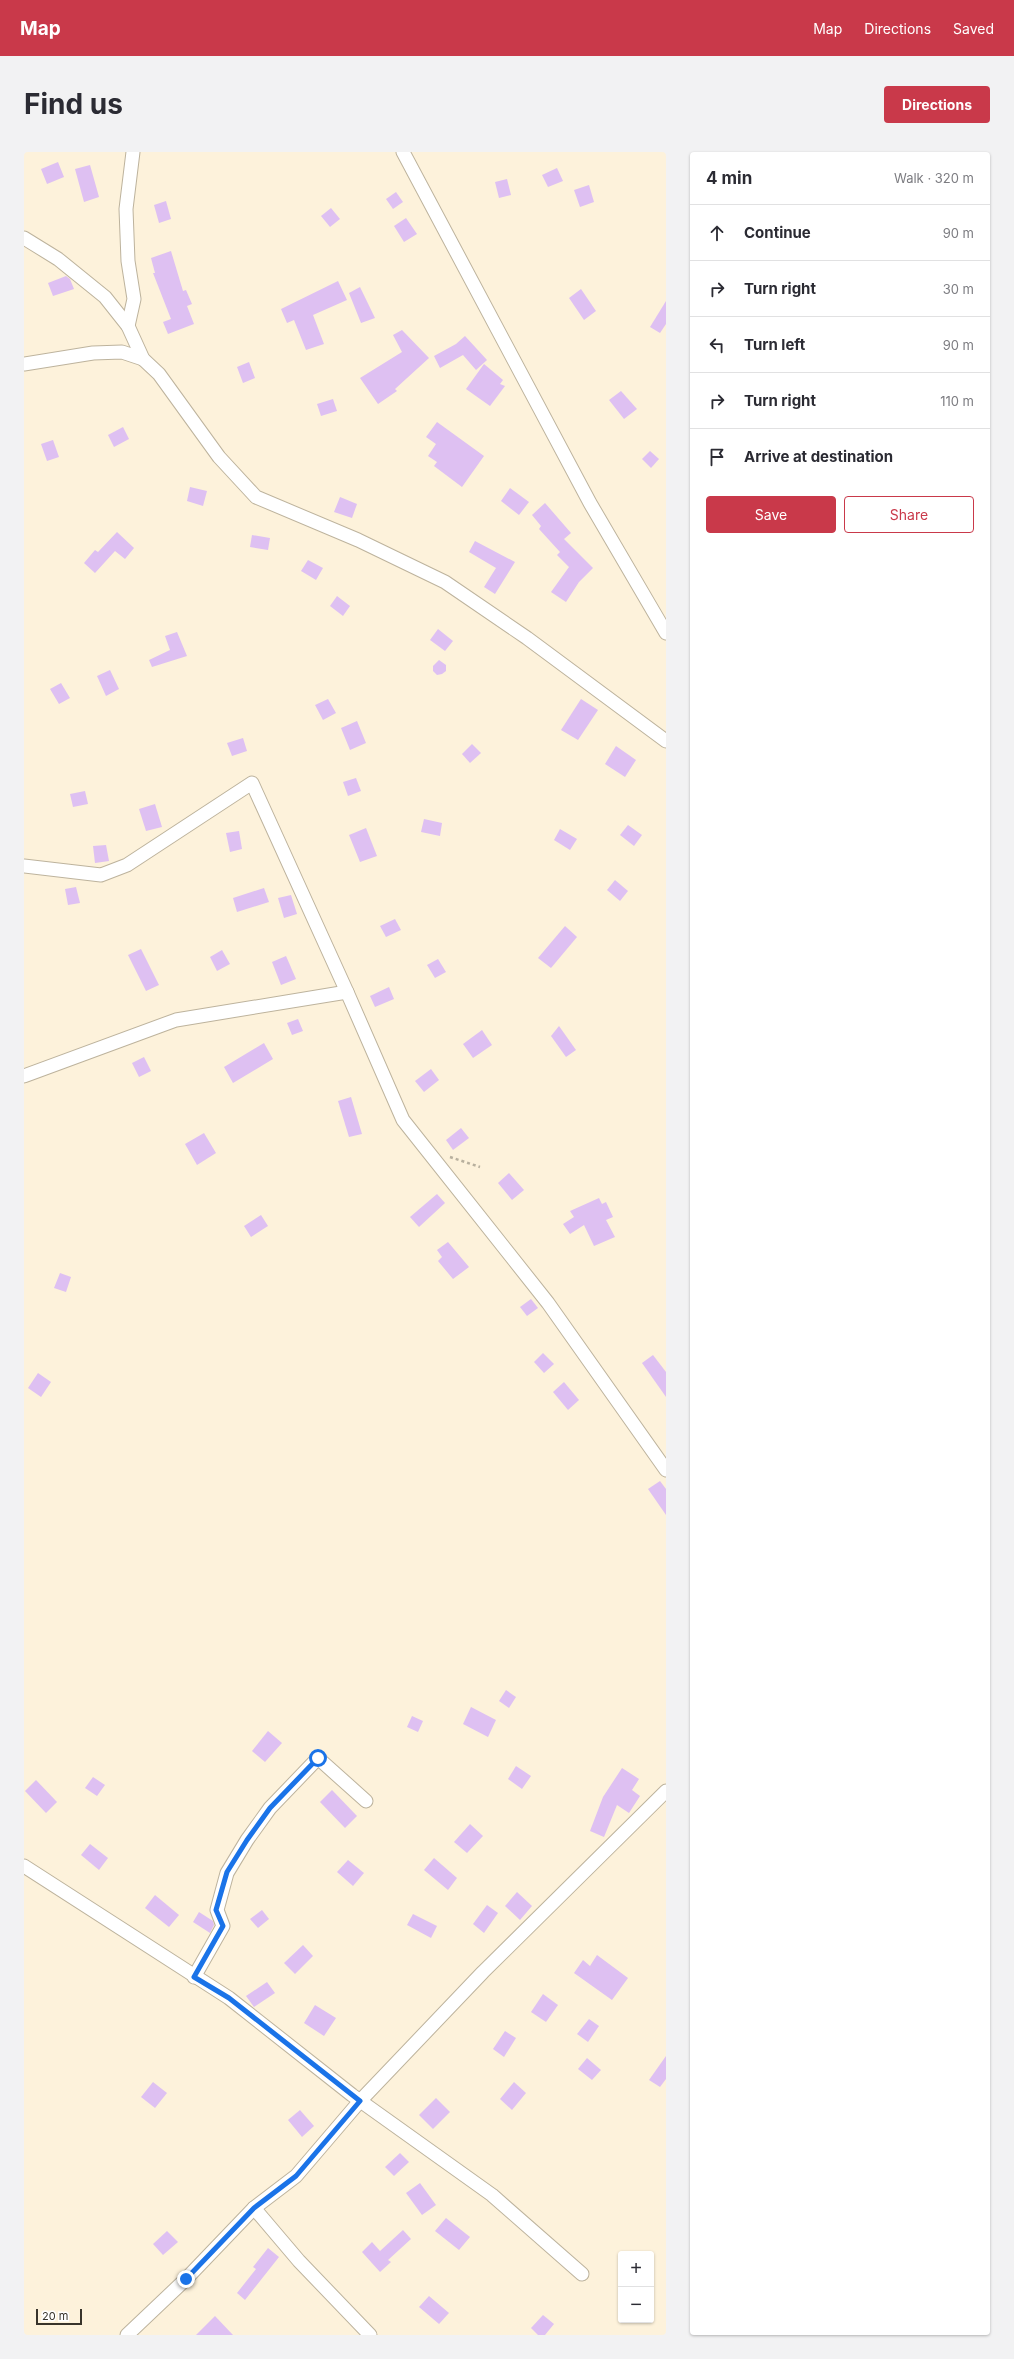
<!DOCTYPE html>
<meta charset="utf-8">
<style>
body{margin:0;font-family:Inter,sans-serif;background:#f2f2f3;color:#2b2b33}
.controls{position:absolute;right:12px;bottom:12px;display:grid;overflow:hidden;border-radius:4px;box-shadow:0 1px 3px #0004}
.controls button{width:36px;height:36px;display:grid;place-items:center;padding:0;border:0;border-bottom:1px solid #e1e1e2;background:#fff;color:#2b2b33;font:20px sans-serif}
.scale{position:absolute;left:12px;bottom:10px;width:46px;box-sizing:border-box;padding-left:4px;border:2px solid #38342b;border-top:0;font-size:11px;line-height:14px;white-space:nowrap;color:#38342b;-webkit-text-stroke:3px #fff;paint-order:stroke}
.stop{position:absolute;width:12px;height:12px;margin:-9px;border:3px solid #1a73e8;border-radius:50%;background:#fff}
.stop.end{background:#1a73e8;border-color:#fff;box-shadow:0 1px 4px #0008}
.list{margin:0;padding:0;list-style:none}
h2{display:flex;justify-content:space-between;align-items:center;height:52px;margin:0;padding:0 16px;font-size:17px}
h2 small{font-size:13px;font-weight:400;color:#7c7c81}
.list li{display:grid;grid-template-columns:26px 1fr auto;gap:12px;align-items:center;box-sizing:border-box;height:56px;padding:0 16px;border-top:1px solid #e1e1e2}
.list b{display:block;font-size:15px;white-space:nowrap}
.list em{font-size:13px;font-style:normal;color:#7c7c81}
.actions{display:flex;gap:8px;padding:12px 16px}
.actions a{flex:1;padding:9px 0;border:1px solid #c9394a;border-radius:4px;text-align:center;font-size:14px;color:#c9394a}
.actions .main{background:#c9394a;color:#fff}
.icon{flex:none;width:22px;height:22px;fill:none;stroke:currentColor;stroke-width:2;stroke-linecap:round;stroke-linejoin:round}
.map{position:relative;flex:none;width:642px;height:2183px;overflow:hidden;border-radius:4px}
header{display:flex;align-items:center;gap:24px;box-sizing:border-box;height:56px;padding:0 20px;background:#c9394a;color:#fff}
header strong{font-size:19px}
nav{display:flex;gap:22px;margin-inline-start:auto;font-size:14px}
.intro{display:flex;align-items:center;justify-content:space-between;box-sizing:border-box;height:96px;padding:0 24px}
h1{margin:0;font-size:28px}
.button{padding:10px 18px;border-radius:4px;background:#c9394a;color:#fff;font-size:14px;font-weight:700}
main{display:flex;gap:24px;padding:0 24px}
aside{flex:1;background:#fff;border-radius:4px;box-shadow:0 1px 3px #0004}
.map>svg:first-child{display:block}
.building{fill:#dec0f2}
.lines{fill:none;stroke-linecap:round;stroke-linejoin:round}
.street-casing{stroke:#bdb39d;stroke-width:15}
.path{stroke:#b8b09e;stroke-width:2.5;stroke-dasharray:3 3;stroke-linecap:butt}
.street{stroke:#fff;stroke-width:13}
.route{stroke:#1a73e8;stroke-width:5}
</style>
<header>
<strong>Map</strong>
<nav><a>Map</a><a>Directions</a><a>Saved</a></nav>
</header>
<div class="intro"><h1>Find us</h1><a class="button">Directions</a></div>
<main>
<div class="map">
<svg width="642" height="2183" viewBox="0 0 642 2183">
<rect width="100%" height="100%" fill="#fdf2db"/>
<!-- building -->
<g class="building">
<polygon points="34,10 40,25 23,32 17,17"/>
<polygon points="66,13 75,45 60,50 51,17"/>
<polygon points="533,16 539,29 524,35 518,23"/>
<polygon points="483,27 487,43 475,46 471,30"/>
<polygon points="565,33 570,50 556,55 550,38"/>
<polygon points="372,40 379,50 369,57 362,47"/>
<polygon points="142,49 147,67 135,71 130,53"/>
<polygon points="307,56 316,67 306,75 297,64"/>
<polygon points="382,66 393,82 380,90 370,74"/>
<polygon points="147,99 159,139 162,138 168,152 163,154 170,172 144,182 139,170 147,167 129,121 131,121 127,106"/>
<polygon points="42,124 46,127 50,137 29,144 24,131"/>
<polygon points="314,129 323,148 289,163 300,192 282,198 270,168 263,171 257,157"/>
<polygon points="336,135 351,166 337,171 325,141"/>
<polygon points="557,137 572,159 560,168 545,146"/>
<polygon points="642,149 642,172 636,181 626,175"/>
<polygon points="378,178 405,206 371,237 373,239 354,252 336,226 378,200 369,183"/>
<polygon points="441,184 463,208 452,218 439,203 416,216 410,204 432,192"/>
<polygon points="225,210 231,226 219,231 213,215"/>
<polygon points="460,212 479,228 476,232 481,234 466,254 442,237"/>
<polygon points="597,239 613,257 600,267 585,248"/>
<polygon points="309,247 313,259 297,264 293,252"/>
<polygon points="413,270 460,304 438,335 410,314 413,310 404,304 412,292 402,285"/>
<polygon points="99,275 105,287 90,295 84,283"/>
<polygon points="29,288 35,305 23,309 17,292"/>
<polygon points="626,299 635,307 627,316 618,307"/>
<polygon points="166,335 183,339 179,354 163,349"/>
<polygon points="486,336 505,350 495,363 477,349"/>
<polygon points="316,345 333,352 328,366 310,360"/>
<polygon points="521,351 547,381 540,387 569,416 555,430 542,450 527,440 545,415 533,403 536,400 515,377 517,374 508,363"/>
<polygon points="93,380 110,396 101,407 91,399 71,421 60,411 71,398 74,400"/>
<polygon points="228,383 246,386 244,398 226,395"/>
<polygon points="451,389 491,410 471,442 460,435 472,416 445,400"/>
<polygon points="284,408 299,416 292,428 277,419"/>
<polygon points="313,444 326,454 319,464 306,454"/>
<polygon points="414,477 429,489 421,499 406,488"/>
<polygon points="153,480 163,504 128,515 125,508 146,498 141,484"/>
<polygon points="415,508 422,513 422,519 418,522 413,523 409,519 409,514"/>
<polygon points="86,518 95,537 82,544 73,524"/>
<polygon points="37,531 46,546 35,552 26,537"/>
<polygon points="304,547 312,561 299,568 291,553"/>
<polygon points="557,547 574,558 554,588 537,578"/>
<polygon points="333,569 342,591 326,598 317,576"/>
<polygon points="219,586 223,599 208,604 203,591"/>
<polygon points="448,592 457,601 446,611 438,602"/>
<polygon points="592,594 612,608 601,625 581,612"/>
<polygon points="332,626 337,639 324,644 319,630"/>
<polygon points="61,639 64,652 49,655 46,642"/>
<polygon points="131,652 138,675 122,679 115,657"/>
<polygon points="400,667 418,671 416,684 397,680"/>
<polygon points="604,673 618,683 610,694 596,683"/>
<polygon points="342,676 353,704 336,710 325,683"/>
<polygon points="536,677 553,687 546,698 530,688"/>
<polygon points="215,679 218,697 206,700 202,681"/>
<polygon points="82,693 85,709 71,711 69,694"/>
<polygon points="591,728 604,739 596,749 583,738"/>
<polygon points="52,735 56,751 44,753 41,737"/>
<polygon points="240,736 245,750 213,760 209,746"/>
<polygon points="267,743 273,762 260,766 254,746"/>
<polygon points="371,767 377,778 362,785 356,774"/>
<polygon points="541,774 553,785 527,816 514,806"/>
<polygon points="117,797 135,833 122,839 104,803"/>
<polygon points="198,798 206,812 193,819 186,805"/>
<polygon points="262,804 272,827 257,833 248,810"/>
<polygon points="414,807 422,820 411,826 403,813"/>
<polygon points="365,835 370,847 351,855 346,844"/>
<polygon points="274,867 279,879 268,883 263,871"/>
<polygon points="535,874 552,898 542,905 527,884"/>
<polygon points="458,878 468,893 449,906 439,892"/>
<polygon points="240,891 249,907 209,931 200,915"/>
<polygon points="120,905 127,919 115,925 108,911"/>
<polygon points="407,917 415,928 400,940 391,929"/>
<polygon points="327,945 338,982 325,985 314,949"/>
<polygon points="437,976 445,986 429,998 422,988"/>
<polygon points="180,981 192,1001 173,1013 161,992"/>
<polygon points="485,1021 500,1038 488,1048 474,1031"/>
<polygon points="413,1042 421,1051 395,1075 386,1065"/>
<polygon points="575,1046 578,1052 582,1050 589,1065 582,1068 591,1085 570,1094 560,1073 546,1082 539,1072 550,1065 546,1059"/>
<polygon points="237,1063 244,1074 227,1085 220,1074"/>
<polygon points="424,1090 445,1115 429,1127 414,1109 418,1105 413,1098"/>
<polygon points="36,1121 47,1125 42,1140 30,1136"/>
<polygon points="507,1147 514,1156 503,1164 496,1155"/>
<polygon points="519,1201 530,1212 520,1221 510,1210"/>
<polygon points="629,1203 642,1220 642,1245 618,1211"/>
<polygon points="14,1221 27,1230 17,1245 4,1236"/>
<polygon points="540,1230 555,1248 544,1258 529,1240"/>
<polygon points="636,1329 642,1337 642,1363 624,1337"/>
<polygon points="482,1538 492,1545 485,1556 475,1549"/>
<polygon points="447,1555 472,1568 464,1585 439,1572"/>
<polygon points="388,1564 399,1569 394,1580 383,1575"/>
<polygon points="244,1579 258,1591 241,1610 228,1599"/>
<polygon points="492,1614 507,1624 498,1637 484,1627"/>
<polygon points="598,1616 615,1627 608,1638 616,1644 605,1661 593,1653 580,1685 566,1679 579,1645"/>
<polygon points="69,1625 81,1633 73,1644 61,1636"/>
<polygon points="12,1628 33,1650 22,1661 1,1639"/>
<polygon points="308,1638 333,1664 321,1676 296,1650"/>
<polygon points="446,1672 459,1684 443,1701 430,1690"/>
<polygon points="66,1692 84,1706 75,1718 57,1703"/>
<polygon points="410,1706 433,1726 424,1738 400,1718"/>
<polygon points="324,1708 340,1721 329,1734 313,1720"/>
<polygon points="493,1740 508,1754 496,1768 481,1754"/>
<polygon points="131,1743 155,1763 145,1775 121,1756"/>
<polygon points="463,1753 474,1761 460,1781 449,1772"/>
<polygon points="238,1758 245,1767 234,1776 226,1767"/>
<polygon points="175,1760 189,1769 190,1773 186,1781 169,1770"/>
<polygon points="389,1762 413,1774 407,1786 383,1773"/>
<polygon points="279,1793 289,1804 271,1822 260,1811"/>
<polygon points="573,1803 604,1826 588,1848 550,1821 559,1808 566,1814"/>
<polygon points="243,1830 251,1841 230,1855 222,1844"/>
<polygon points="519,1842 534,1853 522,1870 507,1860"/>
<polygon points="291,1853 312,1866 300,1884 280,1871"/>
<polygon points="565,1867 575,1874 564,1890 553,1882"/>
<polygon points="481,1879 492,1886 480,1905 469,1897"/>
<polygon points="642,1904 642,1927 636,1935 625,1928"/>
<polygon points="563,1906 577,1918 568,1928 554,1917"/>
<polygon points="129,1930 143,1941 131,1956 117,1945"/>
<polygon points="490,1930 502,1941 488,1958 476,1947"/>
<polygon points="412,1946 426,1960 409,1977 395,1963"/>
<polygon points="276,1958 290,1974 278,1985 264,1968"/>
<polygon points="376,2001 385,2010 370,2024 361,2015"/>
<polygon points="396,2031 412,2053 398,2063 382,2041"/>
<polygon points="422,2066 446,2085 435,2098 411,2079"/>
<polygon points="379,2078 387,2087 364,2108 367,2110 356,2120 338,2100 348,2090 356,2099"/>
<polygon points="143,2079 154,2090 139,2103 129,2092"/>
<polygon points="244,2096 255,2105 221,2148 213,2141 232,2117 229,2115"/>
<polygon points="405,2144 425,2161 415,2172 395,2155"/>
<polygon points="519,2163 530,2172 521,2183 514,2183 507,2176"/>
<polygon points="191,2164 209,2183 172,2183"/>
</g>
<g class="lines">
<defs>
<g id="street">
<polyline points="379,0 566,351 642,481"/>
<polyline points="0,86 34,107 81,145 104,174 119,207 135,222 195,305 232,345 334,388 421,430 503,486 642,589"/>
<polyline points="104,174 110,147 104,109 102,57 109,0"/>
<polyline points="0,212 69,201 98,200 119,207"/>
<polyline points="0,714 77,723 103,713 228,631 323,840 379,968 524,1151 642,1318"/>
<polyline points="0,924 152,868 323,840"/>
<polyline points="0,1714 205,1846 328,1943 468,2043 558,2122"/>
<polyline points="170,1825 199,1774 193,1758 203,1721 223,1688 246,1656 294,1606 342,1649"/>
<polyline points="230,2056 275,2109 346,2183"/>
<polyline points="103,2183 162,2127 230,2056 272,2024 336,1949 459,1820 642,1639"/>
</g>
</defs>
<!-- street casing -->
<use href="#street" class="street-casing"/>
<!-- path -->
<polyline class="path" points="426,1005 456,1015"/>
<!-- street -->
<use href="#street" class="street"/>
</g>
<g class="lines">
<!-- route -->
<polyline class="route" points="162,2127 230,2056 272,2024 336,1949 205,1846 170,1825 199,1774 192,1758 203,1720 223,1688 246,1656 294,1606"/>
</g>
</svg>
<div class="controls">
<button>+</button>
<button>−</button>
</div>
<div class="scale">20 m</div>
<div class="stop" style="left:294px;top:1606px"></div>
<div class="stop end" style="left:162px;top:2127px"></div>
</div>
<aside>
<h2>4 min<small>Walk · 320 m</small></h2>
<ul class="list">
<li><svg class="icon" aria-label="ahead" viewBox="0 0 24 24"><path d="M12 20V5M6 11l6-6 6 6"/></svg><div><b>Continue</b></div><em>90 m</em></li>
<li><svg class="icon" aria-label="right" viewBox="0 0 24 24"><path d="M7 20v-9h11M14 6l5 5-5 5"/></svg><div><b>Turn right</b></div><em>30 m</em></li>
<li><svg class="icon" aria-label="left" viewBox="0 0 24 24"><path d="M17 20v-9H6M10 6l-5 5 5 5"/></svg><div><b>Turn left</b></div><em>90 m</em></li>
<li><svg class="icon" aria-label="right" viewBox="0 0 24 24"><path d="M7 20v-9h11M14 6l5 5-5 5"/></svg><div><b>Turn right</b></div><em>110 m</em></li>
<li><svg class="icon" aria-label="arrive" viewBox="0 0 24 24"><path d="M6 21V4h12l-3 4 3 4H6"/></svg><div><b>Arrive at destination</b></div></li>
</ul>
<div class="actions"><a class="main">Save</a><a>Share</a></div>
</aside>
</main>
